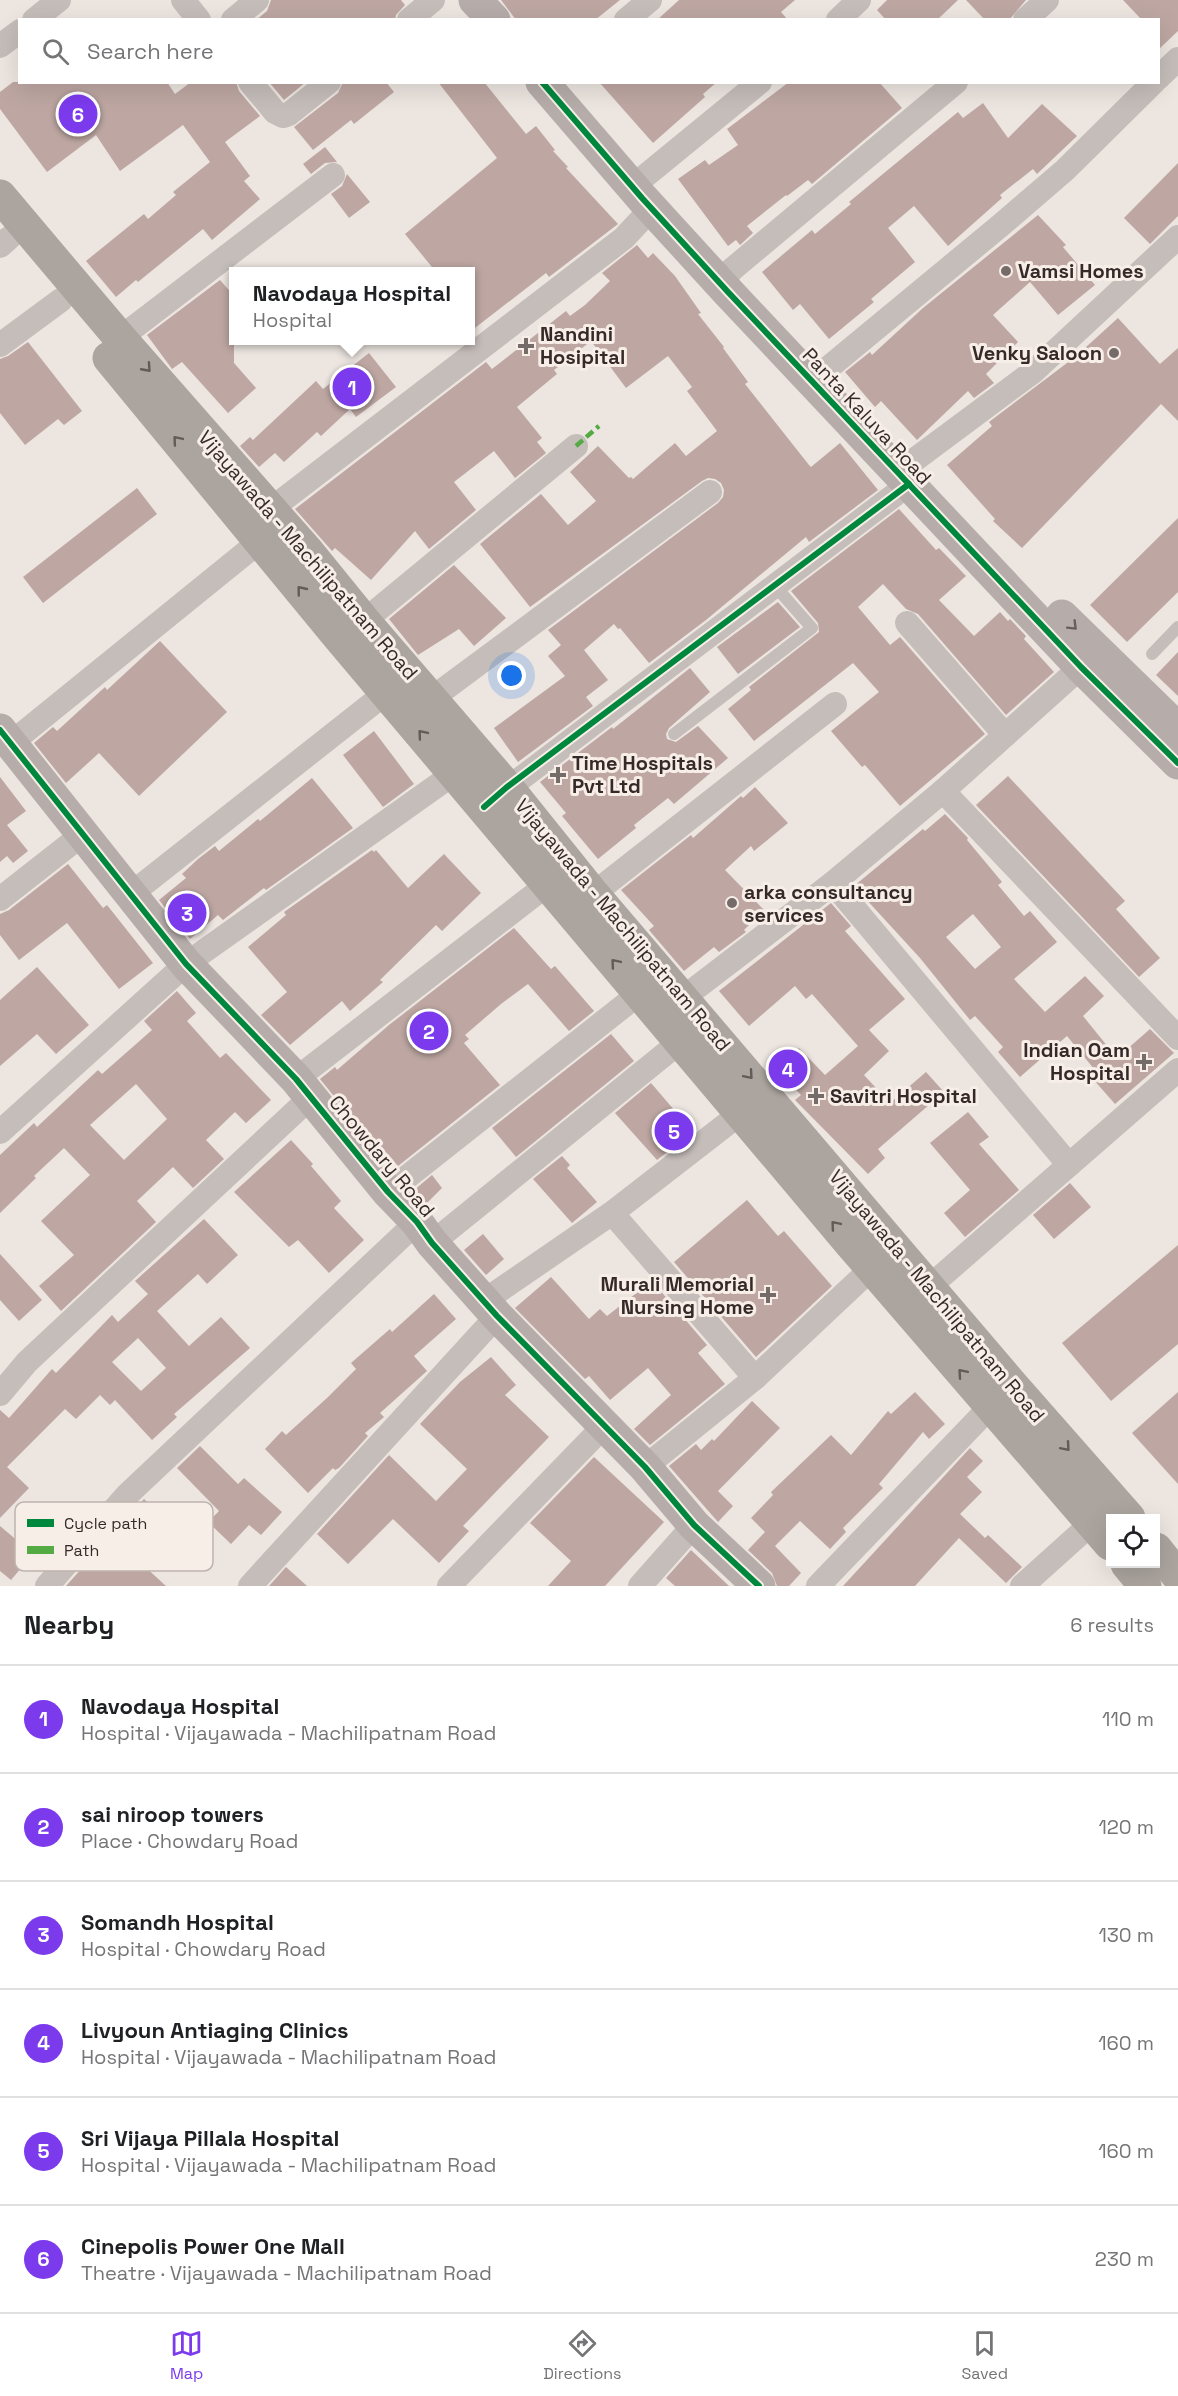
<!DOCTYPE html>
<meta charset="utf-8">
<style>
body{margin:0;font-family:"Space Grotesk",sans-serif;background:#f6f6f6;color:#202124}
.controls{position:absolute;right:18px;bottom:18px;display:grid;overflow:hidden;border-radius:0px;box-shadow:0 6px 24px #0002}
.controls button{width:54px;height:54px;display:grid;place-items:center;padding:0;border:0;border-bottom:2px solid #e0e0e0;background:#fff;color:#202124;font:30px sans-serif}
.you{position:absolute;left:512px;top:676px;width:21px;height:21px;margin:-15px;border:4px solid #fff;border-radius:50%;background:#1a73e8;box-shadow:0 0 0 9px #1a73e833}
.badge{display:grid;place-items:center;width:39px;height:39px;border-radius:50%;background:#7c3aed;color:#fff;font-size:20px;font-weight:700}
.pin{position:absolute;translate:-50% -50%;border:3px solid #fff;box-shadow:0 2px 6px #0006}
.popup{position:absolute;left:229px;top:267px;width:246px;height:78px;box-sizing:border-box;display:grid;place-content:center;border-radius:0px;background:#fff;filter:drop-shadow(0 2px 4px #0005);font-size:20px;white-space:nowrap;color:#757577}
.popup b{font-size:22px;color:#202124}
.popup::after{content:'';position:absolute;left:50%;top:100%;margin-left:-12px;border:12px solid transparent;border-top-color:#fff}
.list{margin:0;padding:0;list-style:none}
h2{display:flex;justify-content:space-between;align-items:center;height:78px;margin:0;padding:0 24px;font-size:26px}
h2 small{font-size:20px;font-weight:400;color:#757577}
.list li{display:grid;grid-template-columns:39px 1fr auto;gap:18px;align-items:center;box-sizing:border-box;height:108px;padding:0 24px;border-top:2px solid #e0e0e0}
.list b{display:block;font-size:22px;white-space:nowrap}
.list p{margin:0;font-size:20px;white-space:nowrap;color:#757577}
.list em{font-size:20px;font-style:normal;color:#757577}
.icon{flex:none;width:33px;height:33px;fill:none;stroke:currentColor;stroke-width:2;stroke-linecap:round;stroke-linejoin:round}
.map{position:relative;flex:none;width:1178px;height:1586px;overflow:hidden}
.search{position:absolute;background:#fff;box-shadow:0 6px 24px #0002;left:18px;right:18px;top:18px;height:66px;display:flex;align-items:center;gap:15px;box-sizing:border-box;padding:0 21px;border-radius:0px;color:#757577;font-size:22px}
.sheet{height:726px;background:#fff}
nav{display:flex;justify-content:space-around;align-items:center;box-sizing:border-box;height:84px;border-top:2px solid #e0e0e0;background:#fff;font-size:16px;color:#757577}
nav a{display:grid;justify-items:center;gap:3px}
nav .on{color:#7c3aed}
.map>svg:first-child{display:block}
.building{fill:#bea7a3;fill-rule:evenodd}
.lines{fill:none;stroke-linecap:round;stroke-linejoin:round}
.lane{stroke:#c5bdb9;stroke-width:12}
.street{stroke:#c5bdb9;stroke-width:24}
.secondary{stroke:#b6adaa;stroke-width:33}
.highway{stroke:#aba49f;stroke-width:33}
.quiet{stroke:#54ab44;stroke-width:4.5;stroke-dasharray:9 4.5;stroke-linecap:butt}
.cycleway-casing{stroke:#f8eee8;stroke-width:10}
.cycleway{stroke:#00873e;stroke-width:6}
.oneway{stroke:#645b58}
.oneway2{stroke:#695e5c}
.poi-dot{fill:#756b68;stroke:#f8eee8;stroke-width:2}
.labels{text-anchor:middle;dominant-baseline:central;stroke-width:6;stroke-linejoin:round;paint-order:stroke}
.poi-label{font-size:20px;font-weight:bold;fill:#352a28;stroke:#f8eee8;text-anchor:start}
.street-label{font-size:20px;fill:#352a28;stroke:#f8eee8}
.key{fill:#f8eee8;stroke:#beb3ae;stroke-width:1.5}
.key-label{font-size:16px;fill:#352a28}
</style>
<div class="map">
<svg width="1178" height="1586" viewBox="0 0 1178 1586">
<rect width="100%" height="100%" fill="#ece5e0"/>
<!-- building -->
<g class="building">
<polygon points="271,0 401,0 405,5 396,15 395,20 256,20 267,11"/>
<polygon points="501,0 620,0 595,20 516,20"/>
<polygon points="679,0 795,0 781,12 788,20 657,20"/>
<polygon points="887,0 958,0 937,20 886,20 877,10"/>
<polygon points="966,0 1026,0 1009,20 985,20"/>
<polygon points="1123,0 1178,0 1178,31 1158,50 1158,20 1142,20"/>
<polygon points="13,82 167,82 175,94 191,82 236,82 239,91 260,116 225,142 250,176 244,181 260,199 212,240 203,229 138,282 136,280 116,297 86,261 144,214 148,219 176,195 173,192 210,162 183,125 120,171 96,135 47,172 0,109 0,92"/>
<polygon points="269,82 306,82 284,100"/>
<polygon points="343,82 386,82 394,92 354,124 351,120 313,150 294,127 338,93"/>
<polygon points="438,82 484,82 526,134 536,126 555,150 553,151 568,167 566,168 618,224 549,277 546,273 471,331 471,272 436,272 405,234 497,158"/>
<polygon points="599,82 717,82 703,94 705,97 653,143"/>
<polygon points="789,82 879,82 902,108 812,184 808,180 787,196 786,195 747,226 753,233 740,245 736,240 728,246 678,179 705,160 709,165 738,145 727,129"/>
<polygon points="983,103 1008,138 1042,104 1077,136 1037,174 1033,169 1000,195 1002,198 948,246 914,206 888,228 915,262 871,299 874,302 829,339 800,304 793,310 762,272 812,230 815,234 851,204 849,202 958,112 963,118"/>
<polygon points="325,147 337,162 325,163 311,174 303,164"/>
<polygon points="1178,163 1178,216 1150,244 1124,218"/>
<polygon points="347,174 370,202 349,218 331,194 342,186"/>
<polygon points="1038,215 1066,245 1063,247 1095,285 1058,315 1030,282 1003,306 993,315 1018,342 986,374 994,383 974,398 968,391 917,440 881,401 875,407 845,372 870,352 872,355 923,308"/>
<polygon points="637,245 648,258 653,253 675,276 701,313 698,314 724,347 723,348 748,382 745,384 809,465 811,467 840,443 878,490 809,542 806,537 706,620 649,663 620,628 618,629 614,624 584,650 608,680 586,697 593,706 518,762 494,728 565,676 548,656 561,645 548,630 718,503 723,497 724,490 721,483 715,479 708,478 702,481 530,607 480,544 541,494 568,525 596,501 570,472 598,446 629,478 631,477 633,479 675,443 686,456 717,431 687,391 692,387 668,356 626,388 591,341 554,370 557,374 517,407 542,438 537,442 546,453 515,478 494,451 454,482 476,510 429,549 415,531 371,580 335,548 332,551 295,509 486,362 492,369 566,311 570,316 585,305 610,281 602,273"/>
<polygon points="220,280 234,296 234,363 256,388 228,413 182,362 172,369 147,335"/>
<polygon points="1118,318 1160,364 1178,348 1178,421 1161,404 1022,548 993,521 995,519 947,465 992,426 989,422 1075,357"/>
<polygon points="28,342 82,411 64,425 58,419 25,445 0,413 0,359 8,356"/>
<polygon points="369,353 396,387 356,417 350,409 321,436 317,432 284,462 275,453 259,467 240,446 250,437 253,440 316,381 323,389"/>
<polygon points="137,488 157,514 43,603 23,577"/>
<polygon points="899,509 936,550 939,548 966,576 939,600 974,636 1000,612 1008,621 1010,619 1026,636 1024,639 1054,672 1006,715 918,614 906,609 883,584 858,607 890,645 900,637 985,734 900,806 865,765 862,767 831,731 879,692 853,663 754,741 728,709 751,690 749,687 819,632 818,623 791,591"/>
<polygon points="1178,518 1178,592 1127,642 1090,605"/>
<polygon points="454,565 506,618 474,646 459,629 418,655 389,619"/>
<polygon points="778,602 800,627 738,674 717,647"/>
<polygon points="160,641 227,712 139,796 99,753 66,783 34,743 53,727 57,731 105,687 107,690"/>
<polygon points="1178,652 1178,696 1156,675"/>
<polygon points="690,668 710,692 669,728 666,734 667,739 676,742 698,726 728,758 674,804 668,798 634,825 636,828 598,859 562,816 566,813 540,782 612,727 613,729"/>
<polygon points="374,731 414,784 383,807 343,755"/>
<polygon points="1008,776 1125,901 1116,909 1160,958 1139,977 976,805"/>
<polygon points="0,777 26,811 7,825 28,851 13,863 7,856 0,862"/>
<polygon points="312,778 353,828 266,890 264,888 223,920 218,915 190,939 159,900 186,878 182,874 198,859 215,846 219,851 258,819 260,821"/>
<polygon points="755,787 788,823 754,851 751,846 725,870 764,910 744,930 746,932 719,952 714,947 684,971 649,930 654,926 621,890 691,835 693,838 741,796 743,798"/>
<path d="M945,814L968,838L967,840L1002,882L998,885L1024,916L1030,911L1057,942L1014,979L1045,1012L1085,976L1104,996L1083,1016L1117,1058L1150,1029L1174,1053L1115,1104L1093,1079L1099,1075L1067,1036L1020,1077L998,1052L1003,1047L975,1016L970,1020L920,958L854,886L923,829L925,831ZM973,914L1001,947L975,969L946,937Z"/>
<polygon points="372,850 374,852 376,850 408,888 444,854 481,893 442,931 436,925 380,980 383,982 350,1011 342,1001 290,1045 261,1015 287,992 248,947 286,915 284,912"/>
<polygon points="68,864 103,908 107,905 153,963 119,989 67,923 19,960 0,935 0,914 9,910"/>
<polygon points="831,903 851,926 845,931 905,999 869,1030 889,1051 864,1075 890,1103 926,1072 944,1092 878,1149 885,1158 868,1174 795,1100 801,1095 776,1069 799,1048 825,1075 858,1046 812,994 806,999 795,986 749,1026 719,991"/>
<polygon points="514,928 551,969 555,966 594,1011 569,1031 528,984 501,1004 465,1035 469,1039 464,1043 500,1085 398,1166 357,1119 354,1121 320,1079 335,1067 337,1070 389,1025"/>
<polygon points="37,967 89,1025 56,1054 37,1034 0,1066 0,1000"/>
<path d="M177,991L196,1013L187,1021L220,1058L226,1053L271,1100L246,1123L235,1112L206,1140L224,1159L193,1188L173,1167L137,1201L156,1222L61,1311L39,1286L74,1255L41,1221L90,1175L64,1148L34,1176L36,1178L0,1213V1155L34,1123L37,1127L98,1070L102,1074L152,1030L144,1021ZM136,1084L167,1119L124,1160L90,1125Z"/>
<polygon points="611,1034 634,1061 516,1157 492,1128"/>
<polygon points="651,1083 693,1132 657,1160 615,1113"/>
<polygon points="968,1112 989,1137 979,1144 1019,1190 965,1237 944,1213 970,1190 930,1143"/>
<polygon points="291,1140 313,1164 311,1166 341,1201 334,1208 364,1240 329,1273 298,1240 289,1247 234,1192"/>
<polygon points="562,1156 570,1165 567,1168 597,1202 572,1223 533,1179"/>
<polygon points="432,1175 442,1188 426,1204 413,1191"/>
<polygon points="1070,1183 1091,1207 1054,1239 1033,1215"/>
<polygon points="747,1200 778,1236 784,1231 832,1286 756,1357 674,1262"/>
<path d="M204,1219L238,1255L207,1284L198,1274L157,1311L189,1346L221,1317L250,1348L174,1414L177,1417L152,1440L115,1400L110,1405L100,1395L76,1419L65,1409L7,1467L29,1488L0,1518V1410L9,1418L52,1369L56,1373L112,1315L118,1322L148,1294L135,1281ZM138,1338L166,1368L141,1391L112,1362Z"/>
<polygon points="483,1234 504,1259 486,1275 464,1250"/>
<polygon points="1178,1245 1178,1344 1111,1401 1062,1343"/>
<polygon points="0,1254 42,1300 19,1321 0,1300"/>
<polygon points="551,1277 589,1319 600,1309 607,1316 652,1281 707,1345 698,1353 725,1384 650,1445 634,1429 671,1395 648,1368 610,1400 589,1376 585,1379 515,1308"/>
<polygon points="434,1294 456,1319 414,1356 427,1371 380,1413 384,1417 365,1433 368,1436 339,1468 335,1470 333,1468 308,1493 265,1449 282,1431 286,1435 327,1398 356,1369 351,1363 390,1329 392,1332"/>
<polygon points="491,1357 516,1385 505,1395 549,1437 463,1526 469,1531 439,1563 393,1519 348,1564 317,1534 389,1455 436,1501 467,1469 420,1424 460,1382"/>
<polygon points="915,1392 945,1424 929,1439 923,1432 879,1484 883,1488 843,1528 846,1532 830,1549 800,1521 775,1546 801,1573 789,1586 777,1586 772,1573 748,1550 765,1532 751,1518 773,1495 771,1492 831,1435 851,1455 888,1411 891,1414"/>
<polygon points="1178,1392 1178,1484 1132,1433"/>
<polygon points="752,1401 780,1428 718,1491 733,1506 718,1522 669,1466 696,1444 701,1450 712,1439 714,1441"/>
<polygon points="200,1446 238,1484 244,1478 282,1512 261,1535 249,1525 231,1544 208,1522 219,1511 177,1468"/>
<polygon points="970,1448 983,1461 967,1477 982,1492 960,1514 985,1538 988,1535 1022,1567 1006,1583 959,1538 915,1586 843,1586"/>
<polygon points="594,1457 664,1522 605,1586 548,1586 571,1561 530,1523"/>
<polygon points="144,1499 177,1530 143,1565 166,1586 66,1586"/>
<polygon points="0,1526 33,1554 11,1580 0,1571"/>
<polygon points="691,1550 729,1586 675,1586 666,1578"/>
<polygon points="286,1567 307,1586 269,1586"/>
</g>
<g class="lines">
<!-- lane -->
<g class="lane">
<polyline points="1152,654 1178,627"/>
<polyline points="674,734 812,628 775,586"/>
</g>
<!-- street -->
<g class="street">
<polyline points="183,0 199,20"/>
<polyline points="34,20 59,0"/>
<polyline points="233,20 257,0"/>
<polyline points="409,20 433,0"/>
<polyline points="626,20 650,0"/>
<polyline points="838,20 859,0"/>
<polyline points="1025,20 1047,0"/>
<polyline points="0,46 20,31"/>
<polyline points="1158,78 1178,59"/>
<polyline points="250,82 275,112 283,116 289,114 329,82"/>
<polyline points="644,177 760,82"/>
<polyline points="0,246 9,238"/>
<polyline points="725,288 729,272 956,82"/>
<polyline points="120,338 333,175"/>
<polyline points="0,345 61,300"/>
<polyline points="822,373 1001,225 1065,170 1154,82"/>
<polyline points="909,464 1034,371 1178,237"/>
<polyline points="271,509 624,238 651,209"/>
<polyline points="364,621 576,446"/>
<polyline points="907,623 1005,735"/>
<polyline points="431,699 710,492"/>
<polyline points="11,743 260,541"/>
<polyline points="943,791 1178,1038"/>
<polyline points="495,798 909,484"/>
<polyline points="833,883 1069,1165"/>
<polyline points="131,894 387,692"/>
<polyline points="593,894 835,704"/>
<polyline points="0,899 83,834"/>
<polyline points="683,998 833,883 943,791 1081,667"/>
<polyline points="296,1079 548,884"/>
<polyline points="0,1132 186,964 466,765"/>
<polyline points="388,1192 640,993"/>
<polyline points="612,1213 755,1378"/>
<polyline points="432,1243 681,1041"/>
<polyline points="929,1287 1178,1070"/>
<polyline points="484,1301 612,1213 741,1113"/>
<polyline points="0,1394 27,1362 311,1097"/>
<polyline points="645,1467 755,1378 872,1268"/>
<polyline points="47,1586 127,1495 417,1222"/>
<polyline points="250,1586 497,1316"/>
<polyline points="449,1586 603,1427"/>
<polyline points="640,1586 694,1525"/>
<polyline points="818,1586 991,1406"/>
<polyline points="1022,1586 1092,1523"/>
</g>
<!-- secondary -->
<g class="secondary">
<polyline points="475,0 494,20"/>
<polyline points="542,82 642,198 728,292 1081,667 1178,763"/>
<polyline points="1062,616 1178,729"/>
<polyline points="0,730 186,964 296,1079 388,1192 417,1222 432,1243 497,1316 645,1467 694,1525 759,1586"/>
</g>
<!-- highway -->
<g class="highway">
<polyline points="0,196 120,338 308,552 364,621 507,787 593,894 1012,1385 1129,1518"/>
<polyline points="109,358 338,636 851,1244 1110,1544"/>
<polyline points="1156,1549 1178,1576"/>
<polyline points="1127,1564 1145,1586"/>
</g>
<!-- quiet -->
<polyline class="quiet" points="576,446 599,426"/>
<defs>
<g id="cycleway">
<polyline points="542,82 642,198 728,292 1081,667 1178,763"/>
<polyline points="0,730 186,964 296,1079 388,1192 417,1222 432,1243 497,1316 645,1467 694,1525 759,1586"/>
<polyline points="484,807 507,787 909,484"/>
</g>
</defs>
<!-- cycleway casing -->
<use href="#cycleway" class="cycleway-casing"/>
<!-- cycleway -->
<use href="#cycleway" class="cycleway"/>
</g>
<!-- one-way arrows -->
<defs><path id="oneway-chevron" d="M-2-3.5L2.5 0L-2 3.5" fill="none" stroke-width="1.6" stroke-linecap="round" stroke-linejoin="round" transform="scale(1.5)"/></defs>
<g class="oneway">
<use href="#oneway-chevron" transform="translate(147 368) rotate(48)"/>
<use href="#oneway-chevron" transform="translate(177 440) rotate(-130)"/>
<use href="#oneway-chevron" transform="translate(301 590) rotate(-129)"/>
<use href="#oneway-chevron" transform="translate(422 734) rotate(-130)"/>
<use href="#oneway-chevron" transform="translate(615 963) rotate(-130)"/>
<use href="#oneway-chevron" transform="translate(749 1075) rotate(49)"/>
<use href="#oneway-chevron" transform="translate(835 1225) rotate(-130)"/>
<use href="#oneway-chevron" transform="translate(962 1373) rotate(-131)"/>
<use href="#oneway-chevron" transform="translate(1066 1447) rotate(49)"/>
</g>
<use class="oneway2" href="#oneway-chevron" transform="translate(1073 626) rotate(45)"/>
<!-- markers -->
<g class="poi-dot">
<circle cx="1006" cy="271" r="6"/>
<path d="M523 337h6v6h6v6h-6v6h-6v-6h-6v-6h6z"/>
<circle cx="1114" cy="353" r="6"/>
<path d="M555 766h6v6h6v6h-6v6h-6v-6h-6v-6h6z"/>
<circle cx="732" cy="903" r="6"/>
<path d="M1141 1053h6v6h6v6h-6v6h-6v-6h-6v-6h6z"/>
<path d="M813 1087h6v6h6v6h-6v6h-6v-6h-6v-6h6z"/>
<path d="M765 1286h6v6h6v6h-6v6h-6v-6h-6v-6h6z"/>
</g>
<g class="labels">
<!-- poi labels -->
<g class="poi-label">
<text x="1018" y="271">Vamsi Homes</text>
<text x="540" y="334">Nandini<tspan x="540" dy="23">Hosipital</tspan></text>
<text x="1102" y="353" text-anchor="end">Venky Saloon</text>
<text x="572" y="763">Time Hospitals<tspan x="572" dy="23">Pvt Ltd</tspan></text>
<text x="744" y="892">arka consultancy<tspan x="744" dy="23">services</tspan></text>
<text x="1130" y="1050" text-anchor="end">Indian Oam<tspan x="1130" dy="23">Hospital</tspan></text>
<text x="830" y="1096">Savitri Hospital</text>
<text x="754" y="1284" text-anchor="end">Murali Memorial<tspan x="754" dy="23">Nursing Home</tspan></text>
</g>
<!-- street labels -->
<g class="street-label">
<text transform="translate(867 416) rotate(47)">Panta Kaluva Road</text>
<text transform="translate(308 555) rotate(49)">Vijayawada - Machilipatnam Road</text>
<text transform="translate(623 925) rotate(50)">Vijayawada - Machilipatnam Road</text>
<text transform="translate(382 1156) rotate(50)">Chowdary Road</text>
<text transform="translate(937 1296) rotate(50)">Vijayawada - Machilipatnam Road</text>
</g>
</g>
<!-- legend -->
<rect x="15" y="1502" width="198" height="69" rx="9" class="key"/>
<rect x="27" y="1519" width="27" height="8" fill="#00873e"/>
<rect x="27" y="1546" width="27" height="8" fill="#54ab44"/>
<g class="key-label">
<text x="64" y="1529">Cycle path</text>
<text x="64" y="1556">Path</text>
</g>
</svg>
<div class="controls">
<button><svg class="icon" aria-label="locate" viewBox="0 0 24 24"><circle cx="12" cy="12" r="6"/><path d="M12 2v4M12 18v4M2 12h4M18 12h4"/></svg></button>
</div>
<div class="you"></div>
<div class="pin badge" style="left:352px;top:387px">1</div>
<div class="popup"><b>Navodaya Hospital</b>Hospital</div>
<div class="pin badge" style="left:429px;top:1031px">2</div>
<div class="pin badge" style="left:187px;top:913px">3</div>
<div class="pin badge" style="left:788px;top:1069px">4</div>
<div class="pin badge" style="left:674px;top:1131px">5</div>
<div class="pin badge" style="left:78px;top:114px">6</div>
<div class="search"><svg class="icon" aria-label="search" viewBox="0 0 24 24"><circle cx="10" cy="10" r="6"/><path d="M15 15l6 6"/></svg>Search here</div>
</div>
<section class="sheet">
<h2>Nearby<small>6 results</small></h2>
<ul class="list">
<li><span class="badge">1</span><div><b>Navodaya Hospital</b><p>Hospital · Vijayawada - Machilipatnam Road</p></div><em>110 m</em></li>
<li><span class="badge">2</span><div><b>sai niroop towers</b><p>Place · Chowdary Road</p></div><em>120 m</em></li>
<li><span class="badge">3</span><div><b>Somandh Hospital</b><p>Hospital · Chowdary Road</p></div><em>130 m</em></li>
<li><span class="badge">4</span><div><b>Livyoun Antiaging Clinics</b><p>Hospital · Vijayawada - Machilipatnam Road</p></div><em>160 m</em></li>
<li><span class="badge">5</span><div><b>Sri Vijaya Pillala Hospital</b><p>Hospital · Vijayawada - Machilipatnam Road</p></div><em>160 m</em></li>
<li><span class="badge">6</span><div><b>Cinepolis Power One Mall</b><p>Theatre · Vijayawada - Machilipatnam Road</p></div><em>230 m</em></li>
</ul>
</section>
<nav>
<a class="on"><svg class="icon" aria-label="map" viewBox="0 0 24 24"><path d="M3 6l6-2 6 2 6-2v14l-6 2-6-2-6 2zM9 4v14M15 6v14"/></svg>Map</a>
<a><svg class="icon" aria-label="directions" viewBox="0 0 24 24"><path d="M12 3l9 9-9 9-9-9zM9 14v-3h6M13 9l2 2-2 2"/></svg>Directions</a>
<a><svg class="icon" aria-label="saved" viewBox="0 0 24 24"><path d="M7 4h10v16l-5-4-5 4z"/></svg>Saved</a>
</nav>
